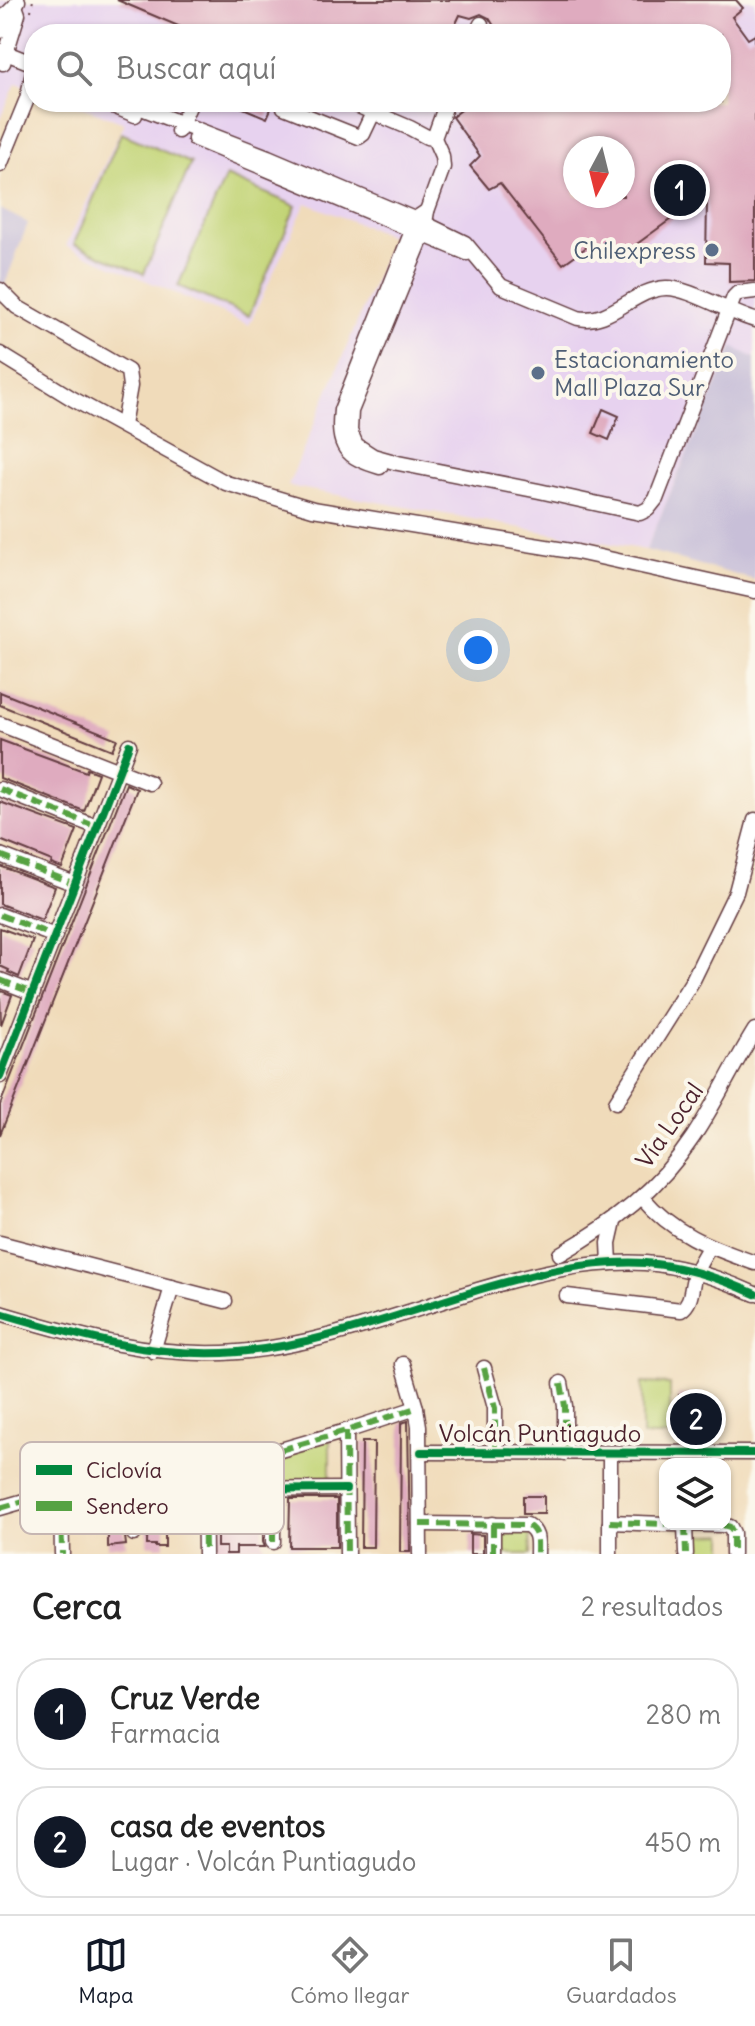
<!DOCTYPE html>
<html lang="es">
<meta charset="utf-8">
<style>
body{margin:0;font-family:Delius,sans-serif;background:#f2f2f2;color:#222}
.controls{position:absolute;right:24px;bottom:24px;display:grid;overflow:hidden;border-radius:16px;box-shadow:0 2px 6px #0004}
.controls button{width:72px;height:72px;display:grid;place-items:center;padding:0;border:0;border-bottom:2px solid #e0e0e0;background:#fff;color:#222;font:40px sans-serif}
.compass{position:absolute;left:563px;top:136px;width:72px;height:72px;border-radius:50%;background:#fff;box-shadow:0 2px 6px #0004;rotate:187deg}
.you{position:absolute;left:478px;top:650px;width:28px;height:28px;margin:-20px;border:6px solid #fff;border-radius:50%;background:#1a73e8;box-shadow:0 0 0 12px #1a73e833}
.badge{display:grid;place-items:center;width:52px;height:52px;border-radius:50%;background:#111827;color:#fff;font-size:26px;font-weight:700}
.pin{position:absolute;translate:-50% -50%;border:4px solid #fff;box-shadow:0 2px 8px #0006}
.list{margin:0;padding:0;list-style:none}
h2{display:flex;justify-content:space-between;align-items:center;height:104px;margin:0;padding:0 32px;font-size:34px}
h2 small{font-size:26px;font-weight:400;color:#767676}
.list li{display:grid;grid-template-columns:52px 1fr auto;gap:24px;align-items:center;box-sizing:border-box;height:112px;margin:0 16px 16px;padding:0 16px;border:2px solid #e0e0e0;border-radius:32px}
.list b{display:block;font-size:30px;white-space:nowrap}
.list p{margin:0;font-size:26px;white-space:nowrap;color:#767676}
.list em{font-size:26px;font-style:normal;color:#767676}
.icon{flex:none;width:44px;height:44px;fill:none;stroke:currentColor;stroke-width:2;stroke-linecap:round;stroke-linejoin:round}
.map{position:relative;flex:none;width:755px;height:1554px;overflow:hidden}
.search{position:absolute;background:#fff;box-shadow:0 2px 6px #0004;left:24px;right:24px;top:24px;height:88px;display:flex;align-items:center;gap:20px;box-sizing:border-box;padding:0 28px;border-radius:32px;color:#767676;font-size:30px}
.sheet{height:360px;background:#fff}
nav{display:flex;justify-content:space-around;align-items:center;box-sizing:border-box;height:112px;border-top:2px solid #e0e0e0;background:#fff;font-size:22px;color:#767676}
nav a{display:grid;justify-items:center;gap:4px}
nav .on{color:#111827}
.map>svg:first-child{display:block}
.built{fill:#e7d2ef;fill-rule:evenodd}
.industrial{fill:#c8bfd8}
.green{fill:#c2d476;stroke:#867a50;stroke-width:2}
.building{fill:#dfabbf;fill-rule:evenodd}
.lines{fill:none;stroke-linecap:round;stroke-linejoin:round}
.minor-casing{stroke:#633b40;stroke-width:17}
.path{stroke:#633b40;stroke-width:2;stroke-dasharray:2 6;stroke-linecap:butt}
.minor{stroke:#fff;stroke-width:14}
.quiet{stroke:#56a243;stroke-width:6;stroke-dasharray:12 6;stroke-linecap:butt}
.cycleway-casing{stroke:#fbf7ec;stroke-width:13}
.cycleway{stroke:#00873e;stroke-width:8}
.service-dot{fill:#5c6f8a;stroke:#fbf7ec;stroke-width:3}
.labels{text-anchor:middle;dominant-baseline:central;stroke-width:8;stroke-linejoin:round;paint-order:stroke}
.service-label{font-size:24px;fill:#4e5e75;stroke:#fbf7ec;text-anchor:end}
.street-label{font-size:24px;fill:#4a1f2b;stroke:#fbf7ec}
.key{fill:#fbf7ec;stroke:#c6b6b2;stroke-width:2}
.key-label{font-size:22px;fill:#4a1f2b}
</style>
<div class="map">
<svg width="755" height="1554" viewBox="0 0 755 1554">
<rect width="100%" height="100%" fill="#fbf7ec"/>
<filter id="ink" filterUnits="userSpaceOnUse"><feTurbulence type="fractalNoise" baseFrequency=".0125" numOctaves="2"/><feDisplacementMap in="SourceGraphic" scale="16" xChannelSelector="R" yChannelSelector="G"/><feConvolveMatrix kernelMatrix="1 2 1 2 8 2 1 2 1" color-interpolation-filters="sRGB"/></filter>
<filter id="wash" filterUnits="userSpaceOnUse"><feTurbulence type="fractalNoise" baseFrequency=".006" numOctaves="4" result="noise"/><feDisplacementMap in="SourceGraphic" scale="32" xChannelSelector="R" yChannelSelector="G"/><feGaussianBlur stdDeviation="1.8" result="paint"/><feColorMatrix in="noise" values="0 0 0 0 0 0 0 0 0 0 0 0 0 0 0 0 0 1.4 0 .05"/><feComposite in="paint" operator="in"/></filter>
<g filter="url(#wash)">
<rect width="100%" height="100%" fill="#f0dbba"/>
<!-- built -->
<path class="built" d="M0,0H755V358L732,348L646,550L288,486L393,237L306,203L249,325L66,246L124,123L69,102H721V34H34V89L16,83L0,120ZM575,148H623V196H575Z"/>
<!-- industrial -->
<g class="industrial">
<polygon points="0,209 28,223 0,297"/>
<polygon points="733,347 755,358 755,580 646,550"/>
</g>
<!-- green -->
<g class="green">
<polygon points="121,133 191,163 144,274 74,244"/>
<polygon points="226,176 296,206 249,316 178,286"/>
<polygon points="642,1383 670,1384 670,1436 642,1436"/>
<polygon points="330,1439 330,1486 212,1483 213,1477"/>
<polygon points="500,1533 530,1533 531,1554 500,1554"/>
<polygon points="724,1534 724,1554 691,1554 691,1535"/>
</g>
<g id="blocks">
<!-- building -->
<g class="building">
<path d="M117,0H736L743,8L732,17L748,39L755,35V281L729,282V263L706,262L707,200L689,198L688,205H679L678,214L630,249L591,244L563,264L500,183L489,189L470,166L480,156L452,117L472,102H721V34H499L489,18L481,14L471,18L460,15L451,34H197ZM575,148H623V196H575Z"/>
<polygon points="229,102 274,102 267,118"/>
<polygon points="603,409 619,416 609,440 593,433"/>
<polygon points="0,692 117,739 112,750 0,705"/>
<polygon points="0,740 86,772 87,769 98,773 84,811 0,778"/>
<polygon points="126,784 137,789 0,1135 0,1105"/>
<polygon points="0,802 77,830 62,868 51,864 52,861 0,840"/>
<polygon points="0,866 55,887 42,920 0,904"/>
<polygon points="0,928 33,940 19,977 8,972 9,970 0,966"/>
<polygon points="1,991 12,995 1,1025 0,994"/>
<polygon points="679,1395 702,1395 702,1400 710,1400 709,1413 713,1414 713,1424 709,1424 708,1440 680,1439"/>
<polygon points="408,1421 410,1552 400,1552 401,1423"/>
<polygon points="362,1442 374,1442 373,1547 361,1547"/>
<polygon points="164,1494 172,1494 171,1512 165,1512 165,1547 155,1547 155,1545 147,1545 148,1498"/>
<rect x="523" y="1496" width="21" height="18"/>
<polygon points="290,1499 337,1499 337,1547 289,1547"/>
<polygon points="219,1500 263,1500 263,1542 265,1547 236,1547 236,1554 226,1554 226,1547 217,1547 217,1527 219,1527"/>
<polygon points="108,1527 124,1528 126,1545 108,1547"/>
<polygon points="470,1534 483,1535 483,1554 470,1554"/>
</g>
</g>
</g>
<g filter="url(#ink)">
<use href="#blocks" fill-opacity="0" stroke="#633b40" stroke-width="2"/>
<g class="lines">
<defs>
<g id="minor">
<polyline points="0,31 7,14 15,6 18,1"/>
<polyline points="476,34 481,24"/>
<polyline points="1,51 34,64"/>
<polyline points="3,63 18,14 15,6"/>
<polyline points="103,102 135,115"/>
<path d="M126,102L268,157L426,224L465,243L501,286L578,318C611,325 633,289 666,288C687,287 730,313 755,320"/>
<polyline points="284,102 284,107 359,137 363,134 373,113"/>
<polyline points="349,102 410,128 427,137 434,138"/>
<polyline points="447,102 434,138 442,156 443,167 427,211 423,235 351,411 350,431 356,445 373,456 398,463 539,491 640,513 648,509 656,499 734,297 738,293 755,291"/>
<polyline points="178,131 191,102"/>
<polyline points="195,139 467,253"/>
<polyline points="0,165 27,99 33,73"/>
<polyline points="0,290 17,307 128,371 130,386 123,425"/>
<polyline points="0,354 73,399 226,483 313,509 577,552 755,591"/>
<path d="M380,467C345,457 337,447 341,410L412,231L415,219L427,211"/>
<polyline points="0,724 150,783"/>
<polyline points="0,789 97,827"/>
<polyline points="0,855 75,884"/>
<polyline points="0,915 55,936"/>
<polyline points="0,980 33,993"/>
<polyline points="0,1076 129,745"/>
<polyline points="616,1102 693,980 736,892 755,820"/>
<path d="M642,1197C674,1235 710,1247 755,1263"/>
<polyline points="0,1243 225,1301"/>
<path d="M560,1254C614,1223 658,1190 693,1137C716,1103 733,1065 755,1030"/>
<polyline points="610,1263 609,1243 614,1221"/>
<path d="M567,1296L681,1310C694,1301 690,1285 696,1272C699,1263 705,1255 709,1247"/>
<path d="M0,1313C78,1336 155,1359 238,1352C320,1345 399,1314 478,1290C532,1274 588,1260 645,1263C683,1266 720,1278 755,1294"/>
<polyline points="153,1351 172,1287"/>
<polyline points="403,1364 416,1408 419,1426 420,1554"/>
<polyline points="484,1368 495,1408 495,1452"/>
<polyline points="561,1383 565,1406 565,1453"/>
<polyline points="346,1431 347,1554"/>
<polyline points="421,1452 755,1453"/>
<polyline points="204,1483 205,1554"/>
<polyline points="205,1490 346,1489"/>
<polyline points="134,1491 134,1534"/>
<polyline points="61,1497 62,1554"/>
<polyline points="0,1508 31,1499 115,1494 160,1485 346,1431 416,1408"/>
<polyline points="610,1522 665,1524"/>
<path d="M420,1524L527,1525C539,1532 537,1542 537,1554"/>
<polyline points="669,1524 723,1525 730,1527 733,1533 733,1554"/>
<polyline points="685,1525 686,1554"/>
<polyline points="273,1542 273,1489"/>
<polyline points="493,1554 493,1524"/>
<polyline points="610,1554 610,1453"/>
</g>
</defs>
<!-- minor casing -->
<use href="#minor" class="minor-casing"/>
<!-- path -->
<polyline class="path" points="31,11 33,0"/>
<!-- minor -->
<use href="#minor" class="minor"/>
<!-- quiet -->
<g class="quiet">
<polyline points="0,789 97,827"/>
<polyline points="0,855 75,884"/>
<polyline points="0,915 55,936"/>
<polyline points="0,980 33,993"/>
<polyline points="484,1368 495,1408 495,1452"/>
<polyline points="561,1383 565,1406 565,1453"/>
<polyline points="346,1431 347,1554"/>
<polyline points="204,1482 205,1554"/>
<polyline points="134,1491 134,1534"/>
<polyline points="61,1497 62,1554"/>
<polyline points="0,1508 31,1499 115,1494 160,1485 346,1431 416,1408"/>
<polyline points="610,1522 665,1524"/>
<path d="M420,1524L527,1525C539,1532 537,1542 537,1554"/>
<polyline points="669,1524 723,1525 730,1527 733,1533 733,1554"/>
<polyline points="685,1525 686,1554"/>
<polyline points="273,1542 273,1489"/>
<polyline points="493,1554 493,1524"/>
</g>
<defs>
<g id="cycleway">
<polyline points="0,1076 129,745"/>
<path d="M0,1313C78,1336 155,1359 238,1352C320,1345 399,1314 478,1290C532,1274 588,1260 645,1263C683,1266 720,1278 755,1294"/>
<polyline points="421,1452 755,1453"/>
<polyline points="205,1490 346,1489"/>
</g>
</defs>
<!-- cycleway casing -->
<use href="#cycleway" class="cycleway-casing"/>
<!-- cycleway -->
<use href="#cycleway" class="cycleway"/>
</g>
</g>
<!-- markers -->
<g class="service-dot">
<circle cx="712" cy="250" r="8"/>
<circle cx="538" cy="373" r="8"/>
</g>
<g class="labels">
<!-- service labels -->
<g class="service-label">
<text x="696" y="250">Chilexpress</text>
<text x="554" y="359" text-anchor="start">Estacionamiento<tspan x="554" dy="28">Mall Plaza Sur</tspan></text>
</g>
<!-- street labels -->
<g class="street-label">
<text transform="translate(669 1125) rotate(-55)">Vía Local</text>
<text x="540" y="1433">Volcán Puntiagudo</text>
</g>
</g>
<!-- legend -->
<rect x="20" y="1442" width="264" height="92" rx="12" class="key"/>
<rect x="36" y="1465" width="36" height="10" fill="#00873e"/>
<rect x="36" y="1501" width="36" height="10" fill="#56a243"/>
<g class="key-label">
<text x="86" y="1478">Ciclovía</text>
<text x="86" y="1514">Sendero</text>
</g>
</svg>
<div class="controls">
<button><svg class="icon" aria-label="layers" viewBox="0 0 24 24"><path d="M12 4l9 5-9 5-9-5zM3 14l9 5 9-5"/></svg></button>
</div>
<svg class="compass" viewBox="-18 -18 36 36"><path d="M0-13l5 13h-10z" fill="#e53935"/><path d="M0 13l5-13h-10z" fill="#767676"/></svg>
<div class="you"></div>
<div class="pin badge" style="left:680px;top:190px">1</div>
<div class="pin badge" style="left:696px;top:1419px">2</div>
<div class="search"><svg class="icon" aria-label="search" viewBox="0 0 24 24"><circle cx="10" cy="10" r="6"/><path d="M15 15l6 6"/></svg>Buscar aquí</div>
</div>
<section class="sheet">
<h2>Cerca<small>2 resultados</small></h2>
<ul class="list">
<li><span class="badge">1</span><div><b>Cruz Verde</b><p>Farmacia</p></div><em>280 m</em></li>
<li><span class="badge">2</span><div><b>casa de eventos</b><p>Lugar · Volcán Puntiagudo</p></div><em>450 m</em></li>
</ul>
</section>
<nav>
<a class="on"><svg class="icon" aria-label="map" viewBox="0 0 24 24"><path d="M3 6l6-2 6 2 6-2v14l-6 2-6-2-6 2zM9 4v14M15 6v14"/></svg>Mapa</a>
<a><svg class="icon" aria-label="directions" viewBox="0 0 24 24"><path d="M12 3l9 9-9 9-9-9zM9 14v-3h6M13 9l2 2-2 2"/></svg>Cómo llegar</a>
<a><svg class="icon" aria-label="saved" viewBox="0 0 24 24"><path d="M7 4h10v16l-5-4-5 4z"/></svg>Guardados</a>
</nav>
